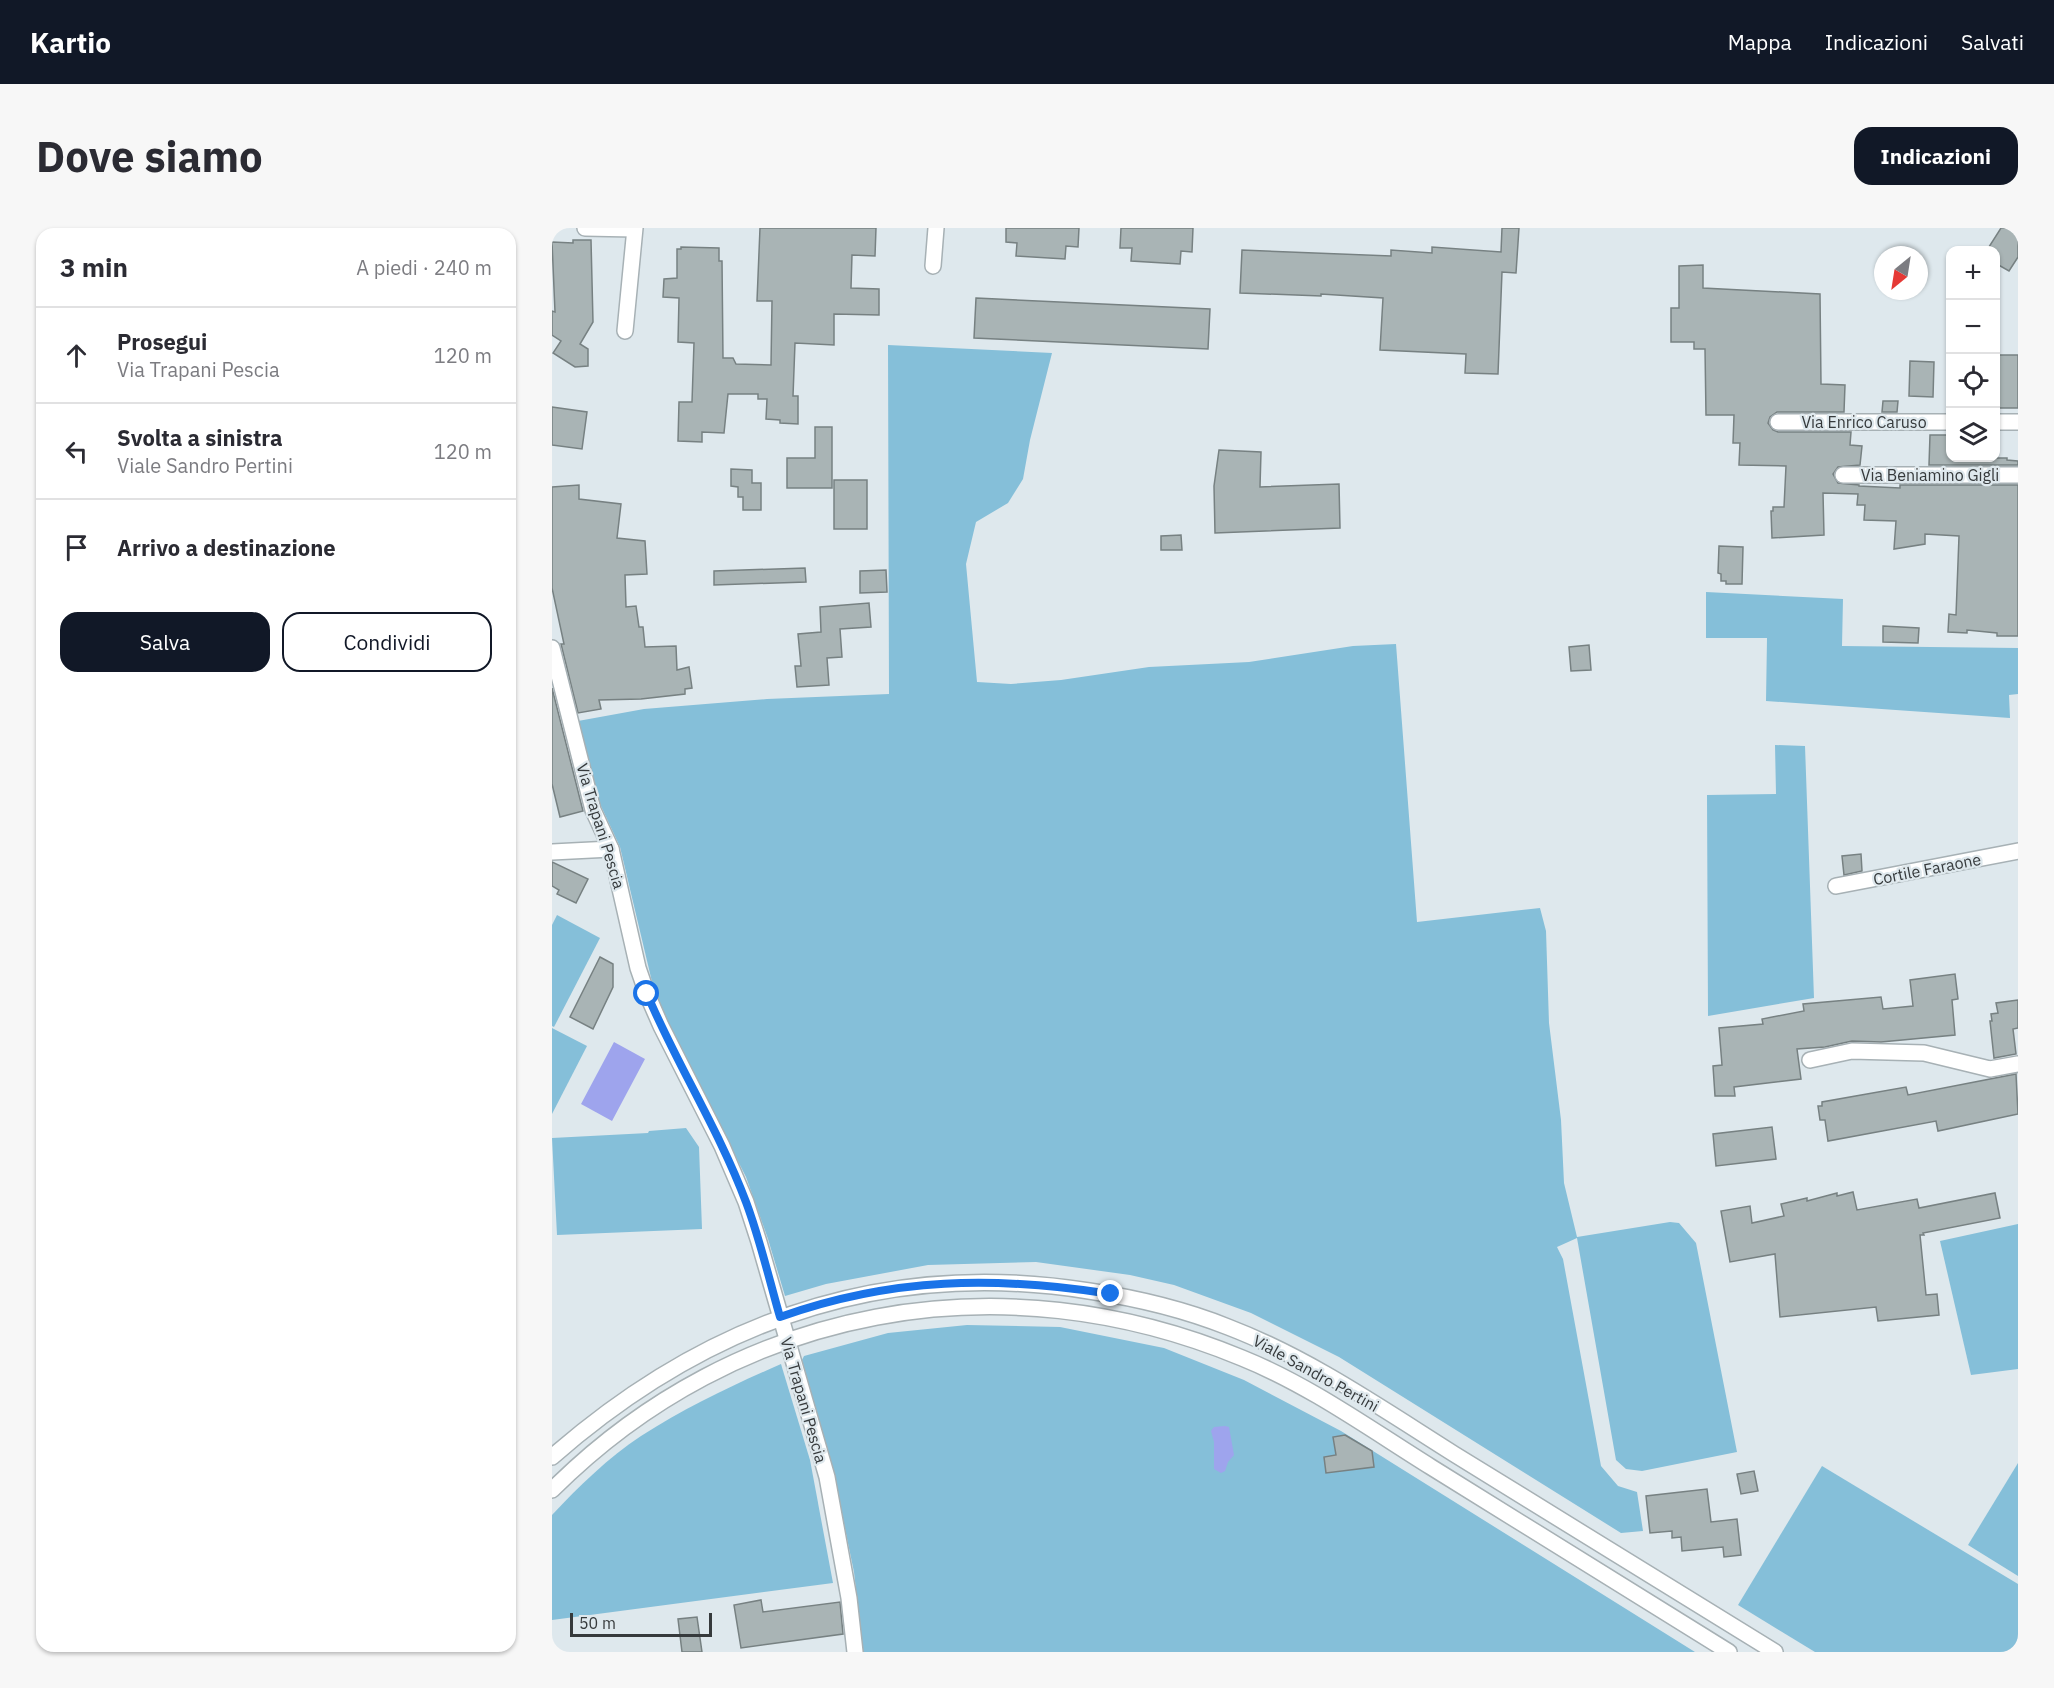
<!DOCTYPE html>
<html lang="it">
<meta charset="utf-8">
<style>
body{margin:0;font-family:"IBM Plex Sans",sans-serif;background:#f7f7f7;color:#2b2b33}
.controls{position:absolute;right:18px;top:18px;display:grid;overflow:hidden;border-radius:12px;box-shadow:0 2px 4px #0004}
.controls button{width:54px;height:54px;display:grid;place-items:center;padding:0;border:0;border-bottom:2px solid #e1e1e2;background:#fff;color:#2b2b33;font:30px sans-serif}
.compass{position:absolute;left:1322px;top:18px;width:54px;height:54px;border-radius:50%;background:#fff;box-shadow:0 2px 4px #0004;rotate:210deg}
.scale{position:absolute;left:18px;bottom:15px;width:142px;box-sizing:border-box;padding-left:6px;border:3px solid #363a3c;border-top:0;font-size:16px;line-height:21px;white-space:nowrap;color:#363a3c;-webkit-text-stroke:4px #dee8ed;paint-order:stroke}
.stop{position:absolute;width:18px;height:18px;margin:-14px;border:4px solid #1a73e8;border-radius:50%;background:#fff}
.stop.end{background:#1a73e8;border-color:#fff;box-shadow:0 2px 6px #0008}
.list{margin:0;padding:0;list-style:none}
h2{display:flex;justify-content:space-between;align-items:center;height:78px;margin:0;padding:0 24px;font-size:26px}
h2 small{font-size:20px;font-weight:400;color:#7c7c81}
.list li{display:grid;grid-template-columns:39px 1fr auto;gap:18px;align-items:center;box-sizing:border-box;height:96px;padding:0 24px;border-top:2px solid #e1e1e2}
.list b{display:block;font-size:22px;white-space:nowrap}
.list p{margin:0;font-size:20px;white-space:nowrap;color:#7c7c81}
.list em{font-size:20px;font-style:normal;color:#7c7c81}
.actions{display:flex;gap:12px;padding:18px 24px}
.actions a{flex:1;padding:14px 0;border:2px solid #111827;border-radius:18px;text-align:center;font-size:21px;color:#111827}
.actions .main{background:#111827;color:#fff}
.icon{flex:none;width:33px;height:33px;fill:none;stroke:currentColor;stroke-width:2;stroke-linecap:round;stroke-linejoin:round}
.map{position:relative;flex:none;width:1466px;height:1424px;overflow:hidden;border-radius:18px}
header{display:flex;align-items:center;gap:36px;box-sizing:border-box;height:84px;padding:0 30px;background:#111827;color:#fff}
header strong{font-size:28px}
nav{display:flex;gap:33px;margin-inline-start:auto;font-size:21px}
.intro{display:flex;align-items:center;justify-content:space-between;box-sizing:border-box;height:144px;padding:0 36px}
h1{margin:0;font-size:42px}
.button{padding:15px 27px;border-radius:18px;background:#111827;color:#fff;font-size:21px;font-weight:700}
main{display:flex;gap:36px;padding:0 36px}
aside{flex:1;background:#fff;border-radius:18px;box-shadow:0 2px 4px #0004}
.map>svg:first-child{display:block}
.green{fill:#85bfd9}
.water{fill:#9ea4ed}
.building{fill:#a9b4b5;stroke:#778182;stroke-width:1.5}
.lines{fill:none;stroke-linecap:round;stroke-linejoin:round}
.minor-casing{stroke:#a7b1b5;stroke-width:18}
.minor{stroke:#fff;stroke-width:15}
.route{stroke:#1a73e8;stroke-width:8}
.labels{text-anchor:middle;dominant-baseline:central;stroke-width:4.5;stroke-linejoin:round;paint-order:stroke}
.street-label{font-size:16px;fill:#363a3c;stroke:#dee8ed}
</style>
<header>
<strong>Kartio</strong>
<nav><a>Mappa</a><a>Indicazioni</a><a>Salvati</a></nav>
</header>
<div class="intro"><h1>Dove siamo</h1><a class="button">Indicazioni</a></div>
<main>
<aside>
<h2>3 min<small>A piedi · 240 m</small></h2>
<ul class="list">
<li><svg class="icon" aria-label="ahead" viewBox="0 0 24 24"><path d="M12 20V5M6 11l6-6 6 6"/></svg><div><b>Prosegui</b><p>Via Trapani Pescia</p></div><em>120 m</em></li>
<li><svg class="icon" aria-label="left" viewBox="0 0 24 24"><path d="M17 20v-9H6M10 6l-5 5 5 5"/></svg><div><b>Svolta a sinistra</b><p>Viale Sandro Pertini</p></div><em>120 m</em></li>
<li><svg class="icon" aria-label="arrive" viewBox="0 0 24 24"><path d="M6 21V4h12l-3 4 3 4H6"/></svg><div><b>Arrivo a destinazione</b></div></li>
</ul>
<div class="actions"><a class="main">Salva</a><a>Condividi</a></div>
</aside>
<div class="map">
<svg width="1466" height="1424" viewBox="0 0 1466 1424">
<rect width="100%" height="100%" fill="#dee8ed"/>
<!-- green -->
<g class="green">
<polygon points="336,117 500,125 478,212 471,251 456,275 424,294 414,336 425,454 459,456 509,452 597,439 697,434 801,418 844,416 865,694 988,680 994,703 997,795 1009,892 1012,955 1025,1009 1118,994 1127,995 1144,1015 1185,1224 1090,1243 1074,1241 1064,1232 1025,1010 1005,1019 1011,1031 1049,1238 1066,1258 1085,1264 1091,1303 1069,1305 787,1129 699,1085 622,1057 578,1047 484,1034 376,1037 274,1056 233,1068 216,1011 194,949 117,797 101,758 68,619 48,576 26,493 92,481 215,471 337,466"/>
<polygon points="1154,364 1291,371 1290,418 1466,420 1466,466 1457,467 1458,490 1214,473 1215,410 1154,410"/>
<polygon points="1223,517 1253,518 1262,770 1156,788 1155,567 1224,566"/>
<polygon points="5,687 48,710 2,799 0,798 0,697"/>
<polygon points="0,800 35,818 0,886"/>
<polygon points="134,900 147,919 150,1001 5,1007 0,910 96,905 97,903"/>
<polygon points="1466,996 1466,1141 1419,1147 1388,1013"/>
<polygon points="415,1097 508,1099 612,1120 692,1152 789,1203 1143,1424 311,1424 302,1344 282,1248 250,1132 252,1128 336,1105"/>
<path d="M229,1136L258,1232L281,1355L0,1392V1287C26,1259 57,1229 89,1208C134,1179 181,1157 229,1136Z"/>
<polygon points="1466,1235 1466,1348 1416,1317"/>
<polygon points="1270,1238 1466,1356 1466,1424 1263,1424 1186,1377"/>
</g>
<!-- water -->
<g class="water">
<polygon points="62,814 93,831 60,893 29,876"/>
<polygon points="673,1198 677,1199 682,1227 676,1234 673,1243 669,1245 662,1241 662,1214 659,1203 662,1199"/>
</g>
<!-- building -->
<g class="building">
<polygon points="208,0 324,0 323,28 300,27 299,60 327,61 327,87 282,86 282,117 243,115 241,168 246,168 246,196 228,195 228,192 214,191 215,171 206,171 206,166 176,166 172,205 150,204 150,214 126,213 127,174 140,174 142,115 126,114 127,70 111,69 112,51 125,50 125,21 129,21 129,19 167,20 167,33 170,33 171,130 181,130 184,136 219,137 220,73 205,73"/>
<polygon points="454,0 527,0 526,19 514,18 513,31 464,28 465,15 454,14"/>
<polygon points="569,0 641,0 640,24 629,23 628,36 579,33 580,20 568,20"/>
<polygon points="950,0 967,0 964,45 950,44 946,146 913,145 914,126 828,122 831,70 769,66 769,68 688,65 690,22 839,28 839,22 880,25 880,19 949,24"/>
<polygon points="1449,0 1466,0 1466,29 1457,43 1443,35 1443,22 1435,22"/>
<polygon points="21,12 39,12 41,94 28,116 36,121 36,138 23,139 1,125 9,113 0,107 0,83 3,84 0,14 21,15"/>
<polygon points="1151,37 1151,60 1268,66 1269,156 1293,157 1292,184 1225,184 1218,189 1216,195 1221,202 1226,204 1299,204 1298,217 1310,218 1308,237 1286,239 1281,246 1286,255 1307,257 1307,258 1348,260 1348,257 1466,257 1466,408 1445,408 1445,405 1415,402 1415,405 1396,404 1397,386 1404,387 1407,308 1373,306 1373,316 1342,321 1344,293 1312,292 1313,277 1305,277 1306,266 1271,265 1272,307 1220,310 1219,283 1221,283 1221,279 1232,279 1234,238 1187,237 1188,215 1181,215 1182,187 1154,187 1153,121 1142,121 1142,114 1119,114 1119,80 1127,80 1127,38"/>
<polygon points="424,70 658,81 656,121 422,110"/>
<rect x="1443" y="127" width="23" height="53"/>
<polygon points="1358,133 1382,134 1381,169 1357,168"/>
<polygon points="1331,173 1346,173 1345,184 1330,184"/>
<polygon points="0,179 35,184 30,221 0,217"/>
<polygon points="263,199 280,199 280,260 235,260 235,230 263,230"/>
<polygon points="1378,207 1398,207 1398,230 1455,230 1455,232 1466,233 1466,237 1377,237"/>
<polygon points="667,222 709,224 708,259 787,256 788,300 663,305 662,258"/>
<polygon points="179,241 200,242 200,255 209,255 209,282 191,282 191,269 186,269 186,259 179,258"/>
<rect x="282" y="252" width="33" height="49"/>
<polygon points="27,257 27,271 69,276 65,310 93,313 95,346 73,347 74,379 84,378 87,399 91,399 93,419 124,418 125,442 137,439 140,460 133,461 133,466 89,471 47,472 49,481 26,485 9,416 12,416 0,360 0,259"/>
<polygon points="629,307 630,322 609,322 609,308"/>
<polygon points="1167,318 1191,319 1190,356 1174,356 1174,353 1169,353 1169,346 1166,345"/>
<polygon points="253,340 254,354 162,357 162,343"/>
<polygon points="334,342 335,364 308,365 308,343"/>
<polygon points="317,375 319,399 288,401 290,429 275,430 277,457 245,459 243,438 249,438 246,406 269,404 268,379"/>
<polygon points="1331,398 1367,400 1366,415 1331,414"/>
<polygon points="1037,417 1039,442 1019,443 1017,419"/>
<polygon points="0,460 31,583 8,589 0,556"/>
<polygon points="1309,626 1310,643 1292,647 1290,628"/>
<polygon points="0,634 36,651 24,675 5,666 7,662 0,658"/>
<polygon points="48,729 61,736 61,759 41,801 18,789"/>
<polygon points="1403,746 1406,771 1400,772 1403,807 1329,814 1300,813 1273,819 1245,821 1249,851 1182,859 1183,868 1163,868 1161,838 1170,837 1167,800 1211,796 1210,791 1252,783 1251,776 1329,769 1331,781 1361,778 1358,752"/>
<polygon points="1466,772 1466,800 1461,801 1464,826 1442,830 1438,793 1440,793 1439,786 1446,785 1444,775"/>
<polygon points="1464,846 1466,886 1386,903 1384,893 1276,913 1273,892 1268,892 1266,878 1270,878 1270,874 1354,859 1356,867"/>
<polygon points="1220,899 1224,931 1164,938 1161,906"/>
<polygon points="1301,964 1305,982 1365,971 1367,980 1443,965 1448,990 1371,1005 1372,1007 1368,1007 1374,1067 1385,1066 1387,1087 1326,1093 1324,1079 1228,1089 1223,1026 1178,1034 1169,983 1198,978 1200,995 1232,988 1229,976 1255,970 1255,973 1285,965 1285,968"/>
<polygon points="793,1207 820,1223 822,1239 774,1245 772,1229 784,1227 781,1209"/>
<polygon points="1202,1243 1206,1263 1189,1266 1185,1246"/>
<polygon points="1155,1261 1159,1294 1185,1291 1189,1327 1172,1329 1171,1319 1130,1323 1129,1309 1120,1310 1120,1303 1098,1305 1094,1268"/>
<polygon points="209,1372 211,1384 288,1374 291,1406 189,1420 182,1377"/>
<polygon points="145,1389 150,1424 130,1424 126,1391"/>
</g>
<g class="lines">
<defs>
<g id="minor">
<polyline points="33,0 82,1"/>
<polyline points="381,38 384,0"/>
<polyline points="73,103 83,0"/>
<polyline points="1226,194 1398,194"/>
<polyline points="1444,194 1466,194"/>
<polyline points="1291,247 1466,247"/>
<polyline points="0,420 41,582 59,621 86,740 95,766 109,798 170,918 194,974 207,1014 275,1249 297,1370 303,1424"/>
<polyline points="0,624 59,621"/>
<polyline points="1284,658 1466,623"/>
<polyline points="1258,832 1300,823 1372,825 1438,841 1466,836"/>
<path d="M0,1229C154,1094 331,1030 537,1063C584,1070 631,1081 676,1099C757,1130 829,1180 902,1226C1009,1292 1116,1358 1223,1424"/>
<path d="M0,1262C185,1077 450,1030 690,1130C757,1157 818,1201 879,1239C978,1301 1077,1363 1177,1424"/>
</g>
</defs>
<!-- minor casing -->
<use href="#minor" class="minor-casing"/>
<!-- minor -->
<use href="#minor" class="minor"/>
</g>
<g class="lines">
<!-- route -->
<path class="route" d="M95,766C125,837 167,902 194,974C208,1011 217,1051 228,1089C340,1049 444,1048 559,1066"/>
</g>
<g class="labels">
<!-- street labels -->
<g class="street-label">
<text x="1312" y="194">Via Enrico Caruso</text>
<text x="1378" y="247">Via Beniamino Gigli</text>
<text transform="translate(49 598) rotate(73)">Via Trapani Pescia</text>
<text transform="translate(1375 641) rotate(-11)">Cortile Faraone</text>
<text transform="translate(764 1145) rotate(29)">Viale Sandro Pertini</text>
<text transform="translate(252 1172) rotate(74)">Via Trapani Pescia</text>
</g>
</g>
</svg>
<div class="controls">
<button>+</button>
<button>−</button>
<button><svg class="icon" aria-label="locate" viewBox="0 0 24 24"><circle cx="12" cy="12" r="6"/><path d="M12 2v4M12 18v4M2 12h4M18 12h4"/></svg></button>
<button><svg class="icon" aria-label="layers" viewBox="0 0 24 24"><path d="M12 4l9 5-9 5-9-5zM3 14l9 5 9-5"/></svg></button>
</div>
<svg class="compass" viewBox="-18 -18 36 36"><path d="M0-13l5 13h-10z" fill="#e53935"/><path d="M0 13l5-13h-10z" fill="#7c7c81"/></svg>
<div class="scale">50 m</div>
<div class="stop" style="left:95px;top:766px"></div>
<div class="stop end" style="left:559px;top:1066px"></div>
</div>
</main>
